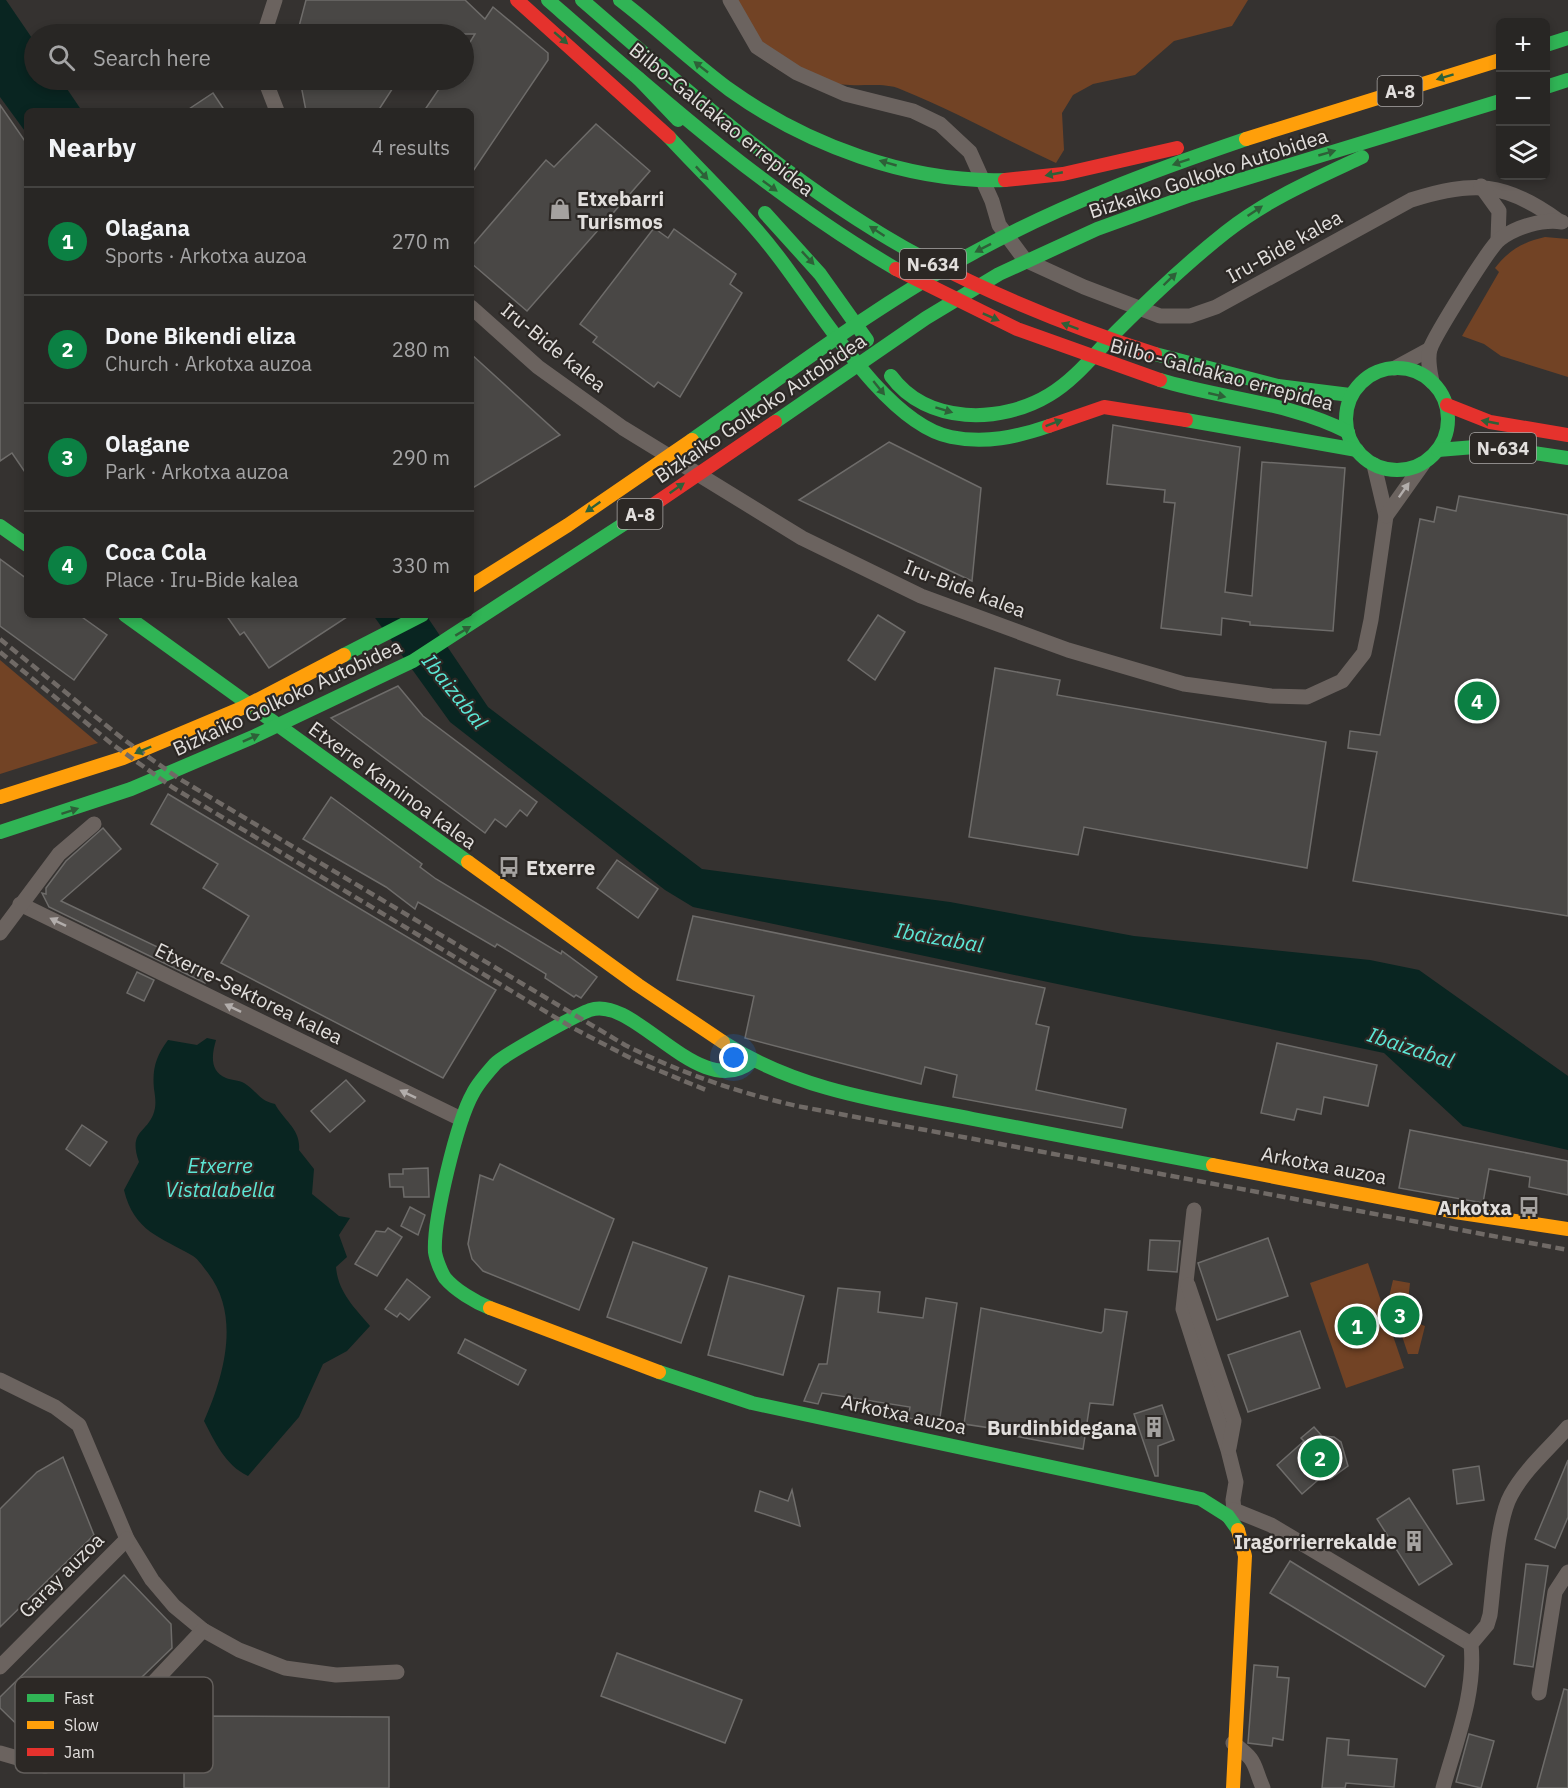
<!DOCTYPE html>
<meta charset="utf-8">
<style>
body{margin:0;font-family:"IBM Plex Sans",sans-serif;background:#343231;color:#f1f3f6}
.controls{position:absolute;right:18px;top:18px;display:grid;overflow:hidden;border-radius:9px;box-shadow:0 3px 9px #0003}
.controls button{width:54px;height:54px;display:grid;place-items:center;padding:0;border:0;border-bottom:2px solid #444341;background:#282624;color:#f1f3f6;font:30px sans-serif}
.you{position:absolute;left:734px;top:1058px;width:21px;height:21px;margin:-15px;border:4px solid #fff;border-radius:50%;background:#1a73e8;box-shadow:0 0 0 9px #1a73e833}
.badge{display:grid;place-items:center;width:39px;height:39px;border-radius:50%;background:#0b8043;color:#fff;font-size:20px;font-weight:700}
.pin{position:absolute;translate:-50% -50%;border:3px solid #fff;box-shadow:0 2px 6px #0006}
.list{margin:0;padding:0;list-style:none}
h2{display:flex;justify-content:space-between;align-items:center;height:78px;margin:0;padding:0 24px;font-size:26px}
h2 small{font-size:20px;font-weight:400;color:#a5a5a6}
.list li{display:grid;grid-template-columns:39px 1fr auto;gap:18px;align-items:center;box-sizing:border-box;height:108px;padding:0 24px;border-top:2px solid #444341}
.list b{display:block;font-size:22px;white-space:nowrap}
.list p{margin:0;font-size:20px;white-space:nowrap;color:#a5a5a6}
.list em{font-size:20px;font-style:normal;color:#a5a5a6}
.icon{flex:none;width:33px;height:33px;fill:none;stroke:currentColor;stroke-width:2;stroke-linecap:round;stroke-linejoin:round}
.map{position:relative;flex:none;width:1568px;height:1788px;overflow:hidden}
.search{position:absolute;background:#282624;box-shadow:0 3px 9px #0003;left:24px;top:24px;width:450px;height:66px;display:flex;align-items:center;gap:15px;box-sizing:border-box;padding:0 21px;border-radius:33px;color:#a5a5a6;font-size:22px}
.panel{position:absolute;background:#282624;box-shadow:0 3px 9px #0003;left:24px;top:108px;width:450px;height:510px;border-radius:9px}
.map>svg:first-child{display:block}
.green{fill:#724325}
.water{fill:#092521}
.building{fill:#494745;stroke:#6e6c6a;stroke-width:1.5}
.lines{fill:none;stroke-linecap:round;stroke-linejoin:round}
.street{stroke:#6b635f;stroke-width:15}
.fast{stroke:#30b455;stroke-width:14}
.slow{stroke:#ff9f0a;stroke-width:14}
.jam{stroke:#e5322d;stroke-width:14}
.rail{stroke:#706a66;stroke-width:4.5;stroke-dasharray:9 4.5;stroke-linecap:butt}
.oneway{fill:#2e6038}
.oneway2{fill:#b2adab}
.labels{text-anchor:middle;dominant-baseline:central;stroke-width:4.5;stroke-linejoin:round;paint-order:stroke}
.shield{fill:#2c2825;stroke:#aba8a6;stroke-width:1.5}
.shield-label{font-size:18px;font-weight:bold;fill:#e2dfdd}
.street-label{font-size:20px;fill:#e2dfdd;stroke:#2c2825}
.poi-label{font-size:20px;font-weight:bold;fill:#e2dfdd;stroke:#2c2825;text-anchor:end}
.water-label{font-size:21px;font-style:italic;fill:#5ce7d6;stroke:#2c2825}
.key{fill:#2c2825;stroke:#635f5c;stroke-width:1.5}
.key-label{font-size:16px;fill:#e2dfdd}
</style>
<div class="map">
<svg width="1568" height="1788" viewBox="0 0 1568 1788">
<rect width="100%" height="100%" fill="#353230"/>
<!-- green -->
<g class="green">
<path d="M724,0H1248L1232,26L1174,41L1135,75L1093,84L1073,95L1062,113L1064,150L1056,163C1004,139 953,110 900,89C886,83 865,86 850,85C778,81 755,65 724,0Z"/>
<path d="M1545,237L1568,239V377L1501,356L1484,344L1462,336L1499,272L1495,268C1509,250 1523,242 1545,237Z"/>
<polygon points="0,660 98,743 0,774"/>
<polygon points="1368,1263 1404,1368 1346,1388 1310,1283"/>
<polygon points="1393,1280 1410,1283 1406,1319 1425,1326 1418,1354 1408,1354 1389,1297"/>
</g>
<!-- water -->
<g class="water">
<polygon points="0,0 6,0 34,41 34,80 61,80 82,111 27,111 27,134 0,97"/>
<polygon points="373,615 426,615 488,707 702,869 950,902 1134,936 1370,960 1419,970 1568,1076 1568,1150 1463,1126 1384,1053 693,907 665,890 450,722"/>
<path d="M207,1038L216,1040C212,1054 209,1071 226,1078C231,1080 239,1080 244,1083C257,1091 259,1101 275,1104C284,1121 301,1129 299,1150L314,1169L312,1194L339,1216L350,1218L339,1235L347,1257L336,1267C338,1292 354,1307 370,1326L347,1351L323,1364L299,1417L248,1476C225,1465 215,1442 204,1421C224,1376 241,1316 208,1273C204,1268 199,1260 193,1256C161,1237 134,1232 124,1190L139,1162C127,1128 150,1134 155,1108C156,1102 155,1095 154,1089C152,1069 156,1056 168,1040L197,1045Z"/>
</g>
<!-- building -->
<g class="building">
<polygon points="306,0 465,0 485,19 493,7 548,53 548,60 471,174 471,111 424,111 445,80 464,80 464,52 475,34 297,34"/>
<polygon points="300,80 398,80 378,111 306,111"/>
<polygon points="213,93 225,111 186,111"/>
<polygon points="0,105 27,144 27,475 12,453 0,461"/>
<polygon points="596,124 650,171 527,311 471,263 471,247 546,160 554,167"/>
<polygon points="654,228 668,238 674,229 736,274 730,284 742,293 680,397 658,382 654,387 593,342 597,337 580,324"/>
<polygon points="471,354 560,435 471,489"/>
<polygon points="1113,425 1240,447 1225,592 1252,596 1262,462 1345,468 1333,631 1250,625 1250,622 1222,618 1221,635 1161,628 1175,503 1164,502 1165,490 1107,484"/>
<polygon points="889,442 981,488 972,581 799,500"/>
<polygon points="1459,496 1568,515 1568,916 1353,881 1377,752 1348,748 1350,731 1380,735 1420,519 1434,522 1437,507 1456,511"/>
<polygon points="0,559 27,579 27,615 79,615 107,635 74,680 0,626"/>
<polygon points="226,615 350,615 269,668 244,632 240,635"/>
<polygon points="878,615 905,632 875,680 848,660"/>
<polygon points="995,668 1060,680 1057,695 1326,742 1307,868 1084,827 1078,855 969,837"/>
<polygon points="398,686 423,716 537,802 527,816 520,810 506,827 495,819 485,833 331,718"/>
<polygon points="168,794 496,990 443,1078 221,963 249,916 203,888 218,864 151,824"/>
<polygon points="331,797 422,864 420,867 436,879 561,954 562,951 597,977 581,998 576,995 574,997 545,978 546,974 497,944 495,947 418,902 415,909 386,887 303,839"/>
<polygon points="103,828 121,849 61,901 210,972 205,983 49,907 42,893 46,894 46,888 66,861"/>
<polygon points="617,860 658,889 638,918 597,888"/>
<polygon points="693,916 1045,988 1036,1024 1049,1027 1036,1090 1126,1109 1122,1128 953,1097 957,1075 925,1067 921,1084 745,1038 754,996 677,980"/>
<polygon points="137,972 154,980 144,1001 127,993"/>
<polygon points="1277,1043 1377,1065 1368,1106 1324,1097 1321,1114 1297,1109 1294,1120 1261,1113"/>
<polygon points="346,1080 365,1101 330,1132 311,1111"/>
<polygon points="82,1125 107,1142 90,1166 66,1149"/>
<polygon points="1410,1130 1568,1161 1568,1195 1529,1187 1530,1177 1489,1169 1483,1203 1399,1188"/>
<polygon points="500,1164 614,1219 579,1310 483,1271 472,1259 468,1244 480,1175 493,1180"/>
<polygon points="428,1168 429,1197 404,1197 403,1187 390,1187 389,1174 403,1174 403,1169"/>
<polygon points="410,1207 425,1215 418,1235 401,1226"/>
<polygon points="388,1228 402,1237 377,1276 355,1264 376,1231 385,1232"/>
<polygon points="1268,1238 1288,1296 1217,1320 1198,1263"/>
<polygon points="1150,1240 1180,1241 1177,1272 1148,1270"/>
<polygon points="633,1242 707,1268 681,1343 607,1317"/>
<polygon points="729,1276 804,1296 783,1375 708,1355"/>
<polygon points="407,1279 430,1297 409,1320 400,1313 397,1317 385,1309"/>
<polygon points="838,1288 880,1292 878,1312 923,1318 926,1298 957,1303 939,1424 908,1418 910,1407 822,1393 818,1404 804,1401 819,1364 827,1364"/>
<polygon points="981,1308 1101,1333 1103,1331 1105,1309 1127,1312 1113,1405 1090,1403 1083,1449 1010,1435 1010,1431 964,1424"/>
<polygon points="1300,1331 1320,1388 1248,1412 1228,1355"/>
<polygon points="465,1339 526,1370 518,1385 458,1353"/>
<polygon points="1162,1405 1174,1440 1158,1446 1158,1476 1155,1476 1134,1414"/>
<polygon points="1314,1427 1322,1436 1334,1437 1341,1442 1348,1466 1330,1479 1325,1474 1302,1494 1277,1465 1304,1441 1301,1438"/>
<polygon points="63,1457 94,1535 0,1627 0,1509 37,1472"/>
<polygon points="1568,1460 1568,1517 1555,1548 1535,1539"/>
<polygon points="1479,1466 1484,1500 1457,1504 1453,1470"/>
<polygon points="792,1490 800,1526 755,1511 760,1491 788,1501"/>
<polygon points="1409,1498 1452,1564 1419,1585 1377,1519"/>
<polygon points="1290,1561 1444,1656 1425,1687 1270,1593"/>
<polygon points="1526,1564 1548,1566 1533,1667 1514,1664"/>
<polygon points="124,1575 171,1624 172,1648 85,1732 67,1742 38,1745 0,1708 0,1697"/>
<polygon points="617,1653 742,1700 725,1743 601,1696"/>
<polygon points="1254,1665 1278,1667 1277,1677 1289,1678 1283,1740 1273,1738 1272,1746 1248,1743"/>
<polygon points="1564,1689 1568,1690 1568,1788 1537,1788"/>
<polygon points="184,1716 389,1717 389,1788 184,1788"/>
<polygon points="1469,1734 1494,1741 1481,1788 1456,1782"/>
<polygon points="1327,1738 1349,1740 1348,1755 1397,1759 1394,1787 1346,1783 1345,1788 1322,1788"/>
</g>
<g class="lines">
<!-- street -->
<g class="street">
<path d="M730,0L757,47L797,73L845,94L913,111L940,124L970,152L992,201L999,225L1025,260L1084,287L1160,316H1190L1216,307L1411,200C1473,180 1506,182 1559,221"/>
<polyline points="264,34 275,0"/>
<polyline points="265,80 277,111"/>
<polyline points="1481,186 1499,211 1498,239"/>
<polyline points="471,307 538,367 623,428 802,538 921,596 1068,650 1184,684 1271,696 1307,697 1342,681 1364,653 1371,620 1386,516 1374,465"/>
<polyline points="1395,368 1430,349"/>
<path d="M1432,382C1430,371 1427,360 1430,349C1435,335 1490,246 1500,239C1516,227 1542,219 1562,222"/>
<polyline points="1386,516 1423,464"/>
<polyline points="20,904 461,1119"/>
<polyline points="0,933 59,854 94,824"/>
<polyline points="1194,1210 1183,1309 1228,1450 1236,1482 1233,1500 1234,1510"/>
<polyline points="1188,1285 1234,1421 1229,1448"/>
<polyline points="0,1380 55,1407 79,1425 127,1539 152,1580 174,1606 203,1630 239,1650 285,1668 336,1675 397,1672"/>
<polyline points="1228,1516 1234,1510 1271,1525 1471,1644"/>
<polyline points="0,1667 127,1539"/>
<polyline points="1539,1693 1555,1592 1568,1572"/>
<path d="M1233,1743C1258,1762 1252,1762 1263,1788"/>
<polyline points="0,1753 45,1766 87,1753 203,1630"/>
<path d="M1443,1788C1456,1741 1476,1693 1471,1644L1487,1625L1490,1615C1494,1584 1497,1520 1511,1495C1525,1469 1549,1449 1568,1427"/>
</g>
<!-- fast -->
<g class="fast">
<path d="M548,0C659,97 768,194 896,269"/>
<path d="M582,0C690,93 796,190 923,258"/>
<path d="M620,0C658,29 692,62 730,90C807,145 909,183 1005,180"/>
<polyline points="1546,45 1568,38"/>
<polyline points="638,78 678,120"/>
<polyline points="1546,87 1568,80"/>
<path d="M669,137C705,176 745,213 777,255C817,306 885,424 951,437C985,444 1017,437 1049,426"/>
<polyline points="765,213 820,274 867,340"/>
<polyline points="1155,354 1278,386 1350,395"/>
<circle cx="1397" cy="419" r="51"/>
<path d="M891,376C927,425 1001,424 1049,395C1076,379 1096,352 1118,330C1153,295 1188,262 1226,232C1268,199 1315,179 1362,157"/>
<path d="M1160,380C1222,399 1290,402 1348,432"/>
<polyline points="1186,420 1357,450"/>
<polyline points="775,422 926,318 999,274 1097,229 1191,195 1500,101"/>
<path d="M692,440C784,376 874,306 973,253C1060,205 1152,171 1246,139"/>
<polyline points="1438,450 1487,446 1568,458"/>
<polyline points="0,526 27,545"/>
<polyline points="125,615 468,862"/>
<polyline points="344,655 422,615"/>
<polyline points="0,832 131,789 253,737 413,661 650,507"/>
<path d="M723,1042C798,1091 886,1102 973,1119C1053,1134 1133,1150 1213,1165"/>
<path d="M490,1308C475,1302 455,1290 445,1278C441,1272 436,1259 435,1252C433,1221 457,1121 473,1093C478,1083 487,1073 495,1064C503,1055 576,1015 590,1010C635,994 700,1104 752,1061"/>
<polyline points="659,1372 752,1403 1201,1499 1228,1516 1238,1530"/>
</g>
<!-- slow -->
<g class="slow">
<polyline points="1246,139 1500,60"/>
<polyline points="471,586 568,525 692,440"/>
<polyline points="0,797 123,758 242,708 344,655"/>
<polyline points="468,862 638,985 723,1042"/>
<polyline points="1213,1165 1455,1212 1568,1229"/>
<polyline points="490,1308 659,1372"/>
<polyline points="1233,1788 1245,1556 1238,1530"/>
</g>
<!-- jam -->
<g class="jam">
<polyline points="517,0 669,137"/>
<polyline points="1005,180 1063,174 1177,148"/>
<path d="M923,258C997,297 1074,328 1155,354"/>
<polyline points="896,269 1017,329 1160,380"/>
<polyline points="1447,405 1490,422 1568,435"/>
<polyline points="1049,426 1104,407 1186,420"/>
<polyline points="650,507 775,422"/>
</g>
<!-- rail -->
<g class="rail">
<path d="M0,639L123,739L178,778L625,1045C681,1073 736,1092 797,1106L1568,1250"/>
<polyline points="0,652 112,744 172,787 573,1028 638,1062 706,1090"/>
</g>
</g>
<!-- one-way arrows -->
<defs><path id="oneway-solid" d="M-6-.8H1V-3.2L6.5 0L1 3.2V.8H-6Z" transform="scale(1.5)"/></defs>
<g class="oneway">
<use href="#oneway-solid" transform="translate(561 38) rotate(41)"/>
<use href="#oneway-solid" transform="translate(701 67) rotate(-142)"/>
<use href="#oneway-solid" transform="translate(1445 77) rotate(163)"/>
<use href="#oneway-solid" transform="translate(1327 153) rotate(-16)"/>
<use href="#oneway-solid" transform="translate(1181 162) rotate(161)"/>
<use href="#oneway-solid" transform="translate(888 163) rotate(-164)"/>
<use href="#oneway-solid" transform="translate(702 173) rotate(47)"/>
<use href="#oneway-solid" transform="translate(1054 174) rotate(169)"/>
<use href="#oneway-solid" transform="translate(770 186) rotate(36)"/>
<use href="#oneway-solid" transform="translate(1255 211) rotate(-34)"/>
<use href="#oneway-solid" transform="translate(877 231) rotate(-147)"/>
<use href="#oneway-solid" transform="translate(983 248) rotate(153)"/>
<use href="#oneway-solid" transform="translate(808 258) rotate(47)"/>
<use href="#oneway-solid" transform="translate(1170 279) rotate(-44)"/>
<use href="#oneway-solid" transform="translate(991 317) rotate(24)"/>
<use href="#oneway-solid" transform="translate(1070 326) rotate(-160)"/>
<use href="#oneway-solid" transform="translate(879 388) rotate(51)"/>
<use href="#oneway-solid" transform="translate(1217 395) rotate(13)"/>
<use href="#oneway-solid" transform="translate(944 410) rotate(17)"/>
<use href="#oneway-solid" transform="translate(1490 422) rotate(-169)"/>
<use href="#oneway-solid" transform="translate(1054 423) rotate(-21)"/>
<use href="#oneway-solid" transform="translate(677 488) rotate(-35)"/>
<use href="#oneway-solid" transform="translate(593 507) rotate(145)"/>
<use href="#oneway-solid" transform="translate(463 631) rotate(-31)"/>
<use href="#oneway-solid" transform="translate(251 738) rotate(-24)"/>
<use href="#oneway-solid" transform="translate(143 750) rotate(157)"/>
<use href="#oneway-solid" transform="translate(70 811) rotate(-18)"/>
</g>
<g class="oneway2">
<use href="#oneway-solid" transform="translate(1404 490) rotate(-55)"/>
<use href="#oneway-solid" transform="translate(58 922) rotate(-154)"/>
<use href="#oneway-solid" transform="translate(233 1008) rotate(-154)"/>
<use href="#oneway-solid" transform="translate(408 1094) rotate(-154)"/>
</g>
<!-- icons -->
<defs>
<symbol id="shop-bare" viewBox="-9 -9 18 18"><path d="M-5-2.5h2.3a2.7 3.5 0 0 1 5.4 0H5L5.5 6h-11ZM-1.5-2.5h3a1.5 2.3 0 0 0-3 0Z" fill="#a5a2a0" stroke="#2c2825" stroke-width="2.5" paint-order="stroke"/></symbol>
<symbol id="bus-bare" viewBox="-9 -9 18 18"><path d="M-5-6H5V4H4V6H2V4H-2V6H-4V4H-5ZM-3.5-4V0h7V-4ZM-3.5 1.2v1.5H-2V1.2ZM2 1.2v1.5H3.5V1.2Z" fill="#a5a2a0" stroke="#2c2825" stroke-width="2.5" paint-order="stroke"/></symbol>
<symbol id="building-bare" viewBox="-9 -9 18 18"><path d="M-4-6H4V6H1V3H-1V6H-4ZM-2.5-4.3h1.7v1.8h-1.7ZM.8-4.3h1.7v1.8H.8ZM-2.5-1h1.7V.8h-1.7ZM.8-1h1.7V.8H.8Z" fill="#a5a2a0" stroke="#2c2825" stroke-width="2.5" paint-order="stroke"/></symbol>
</defs>
<g fill-rule="evenodd">
<use href="#shop-bare" x="545" y="194" width="30" height="30"/>
<use href="#bus-bare" x="494" y="852" width="30" height="30"/>
<use href="#bus-bare" x="1514" y="1192" width="30" height="30"/>
<use href="#building-bare" x="1139" y="1412" width="30" height="30"/>
<use href="#building-bare" x="1399" y="1526" width="30" height="30"/>
</g>
<g class="labels">
<!-- shield labels -->
<g class="shield">
<rect x="1377.5" y="76" width="45" height="30" rx="4.5"/>
<rect x="900" y="249" width="66" height="30" rx="4.5"/>
<rect x="1470" y="433" width="66" height="30" rx="4.5"/>
<rect x="617.5" y="499" width="45" height="30" rx="4.5"/>
</g>
<g class="shield-label">
<text x="1400" y="91">A-8</text>
<text x="933" y="264">N-634</text>
<text x="1503" y="448">N-634</text>
<text x="640" y="514">A-8</text>
</g>
<!-- street labels -->
<g class="street-label">
<text transform="translate(722 119) rotate(39)">Bilbo-Galdakao errepidea</text>
<text transform="translate(1208 173) rotate(-18)">Bizkaiko Golkoko Autobidea</text>
<text transform="translate(1284 246) rotate(-29)">Iru-Bide kalea</text>
<text transform="translate(554 347) rotate(39)">Iru-Bide kalea</text>
<text transform="translate(1222 374) rotate(15)">Bilbo-Galdakao errepidea</text>
<text transform="translate(760 408) rotate(-34)">Bizkaiko Golkoko Autobidea</text>
<text transform="translate(965 588) rotate(21)">Iru-Bide kalea</text>
<text transform="translate(287 697) rotate(-25)">Bizkaiko Golkoko Autobidea</text>
<text transform="translate(393 785) rotate(36)">Etxerre Kaminoa kalea</text>
<text transform="translate(249 993) rotate(26)">Etxerre-Sektorea kalea</text>
<text transform="translate(1324 1165) rotate(11)">Arkotxa auzoa</text>
<text transform="translate(904 1414) rotate(12)">Arkotxa auzoa</text>
<text transform="translate(61 1575) rotate(-45)">Garay auzoa</text>
</g>
<!-- poi labels -->
<g class="poi-label">
<text x="577" y="198" text-anchor="start">Etxebarri<tspan x="577" dy="23">Turismos</tspan></text>
<text x="526" y="867" text-anchor="start">Etxerre</text>
<text x="1512" y="1207">Arkotxa</text>
<text x="1137" y="1427">Burdinbidegana</text>
<text x="1397" y="1541">Iragorrierrekalde</text>
</g>
<!-- water labels -->
<g class="water-label">
<text transform="translate(455 691) rotate(51)">Ibaizabal</text>
<text transform="translate(939 937) rotate(10)">Ibaizabal</text>
<text transform="translate(1411 1047) rotate(18)">Ibaizabal</text>
<text x="220" y="1165">Etxerre<tspan x="220" dy="24">Vistalabella</tspan></text>
</g>
</g>
<!-- legend -->
<rect x="15" y="1677" width="198" height="96" rx="9" class="key"/>
<rect x="27" y="1694" width="27" height="8" fill="#30b455"/>
<rect x="27" y="1721" width="27" height="8" fill="#ff9f0a"/>
<rect x="27" y="1748" width="27" height="8" fill="#e5322d"/>
<g class="key-label">
<text x="64" y="1704">Fast</text>
<text x="64" y="1731">Slow</text>
<text x="64" y="1758">Jam</text>
</g>
</svg>
<div class="controls">
<button>+</button>
<button>−</button>
<button><svg class="icon" aria-label="layers" viewBox="0 0 24 24"><path d="M12 4l9 5-9 5-9-5zM3 14l9 5 9-5"/></svg></button>
</div>
<div class="you"></div>
<div class="pin badge" style="left:1357px;top:1326px">1</div>
<div class="pin badge" style="left:1320px;top:1458px">2</div>
<div class="pin badge" style="left:1400px;top:1315px">3</div>
<div class="pin badge" style="left:1477px;top:701px">4</div>
<div class="search"><svg class="icon" aria-label="search" viewBox="0 0 24 24"><circle cx="10" cy="10" r="6"/><path d="M15 15l6 6"/></svg>Search here</div>
<section class="panel">
<h2>Nearby<small>4 results</small></h2>
<ul class="list">
<li><span class="badge">1</span><div><b>Olagana</b><p>Sports · Arkotxa auzoa</p></div><em>270 m</em></li>
<li><span class="badge">2</span><div><b>Done Bikendi eliza</b><p>Church · Arkotxa auzoa</p></div><em>280 m</em></li>
<li><span class="badge">3</span><div><b>Olagane</b><p>Park · Arkotxa auzoa</p></div><em>290 m</em></li>
<li><span class="badge">4</span><div><b>Coca Cola</b><p>Place · Iru-Bide kalea</p></div><em>330 m</em></li>
</ul>
</section>
</div>
